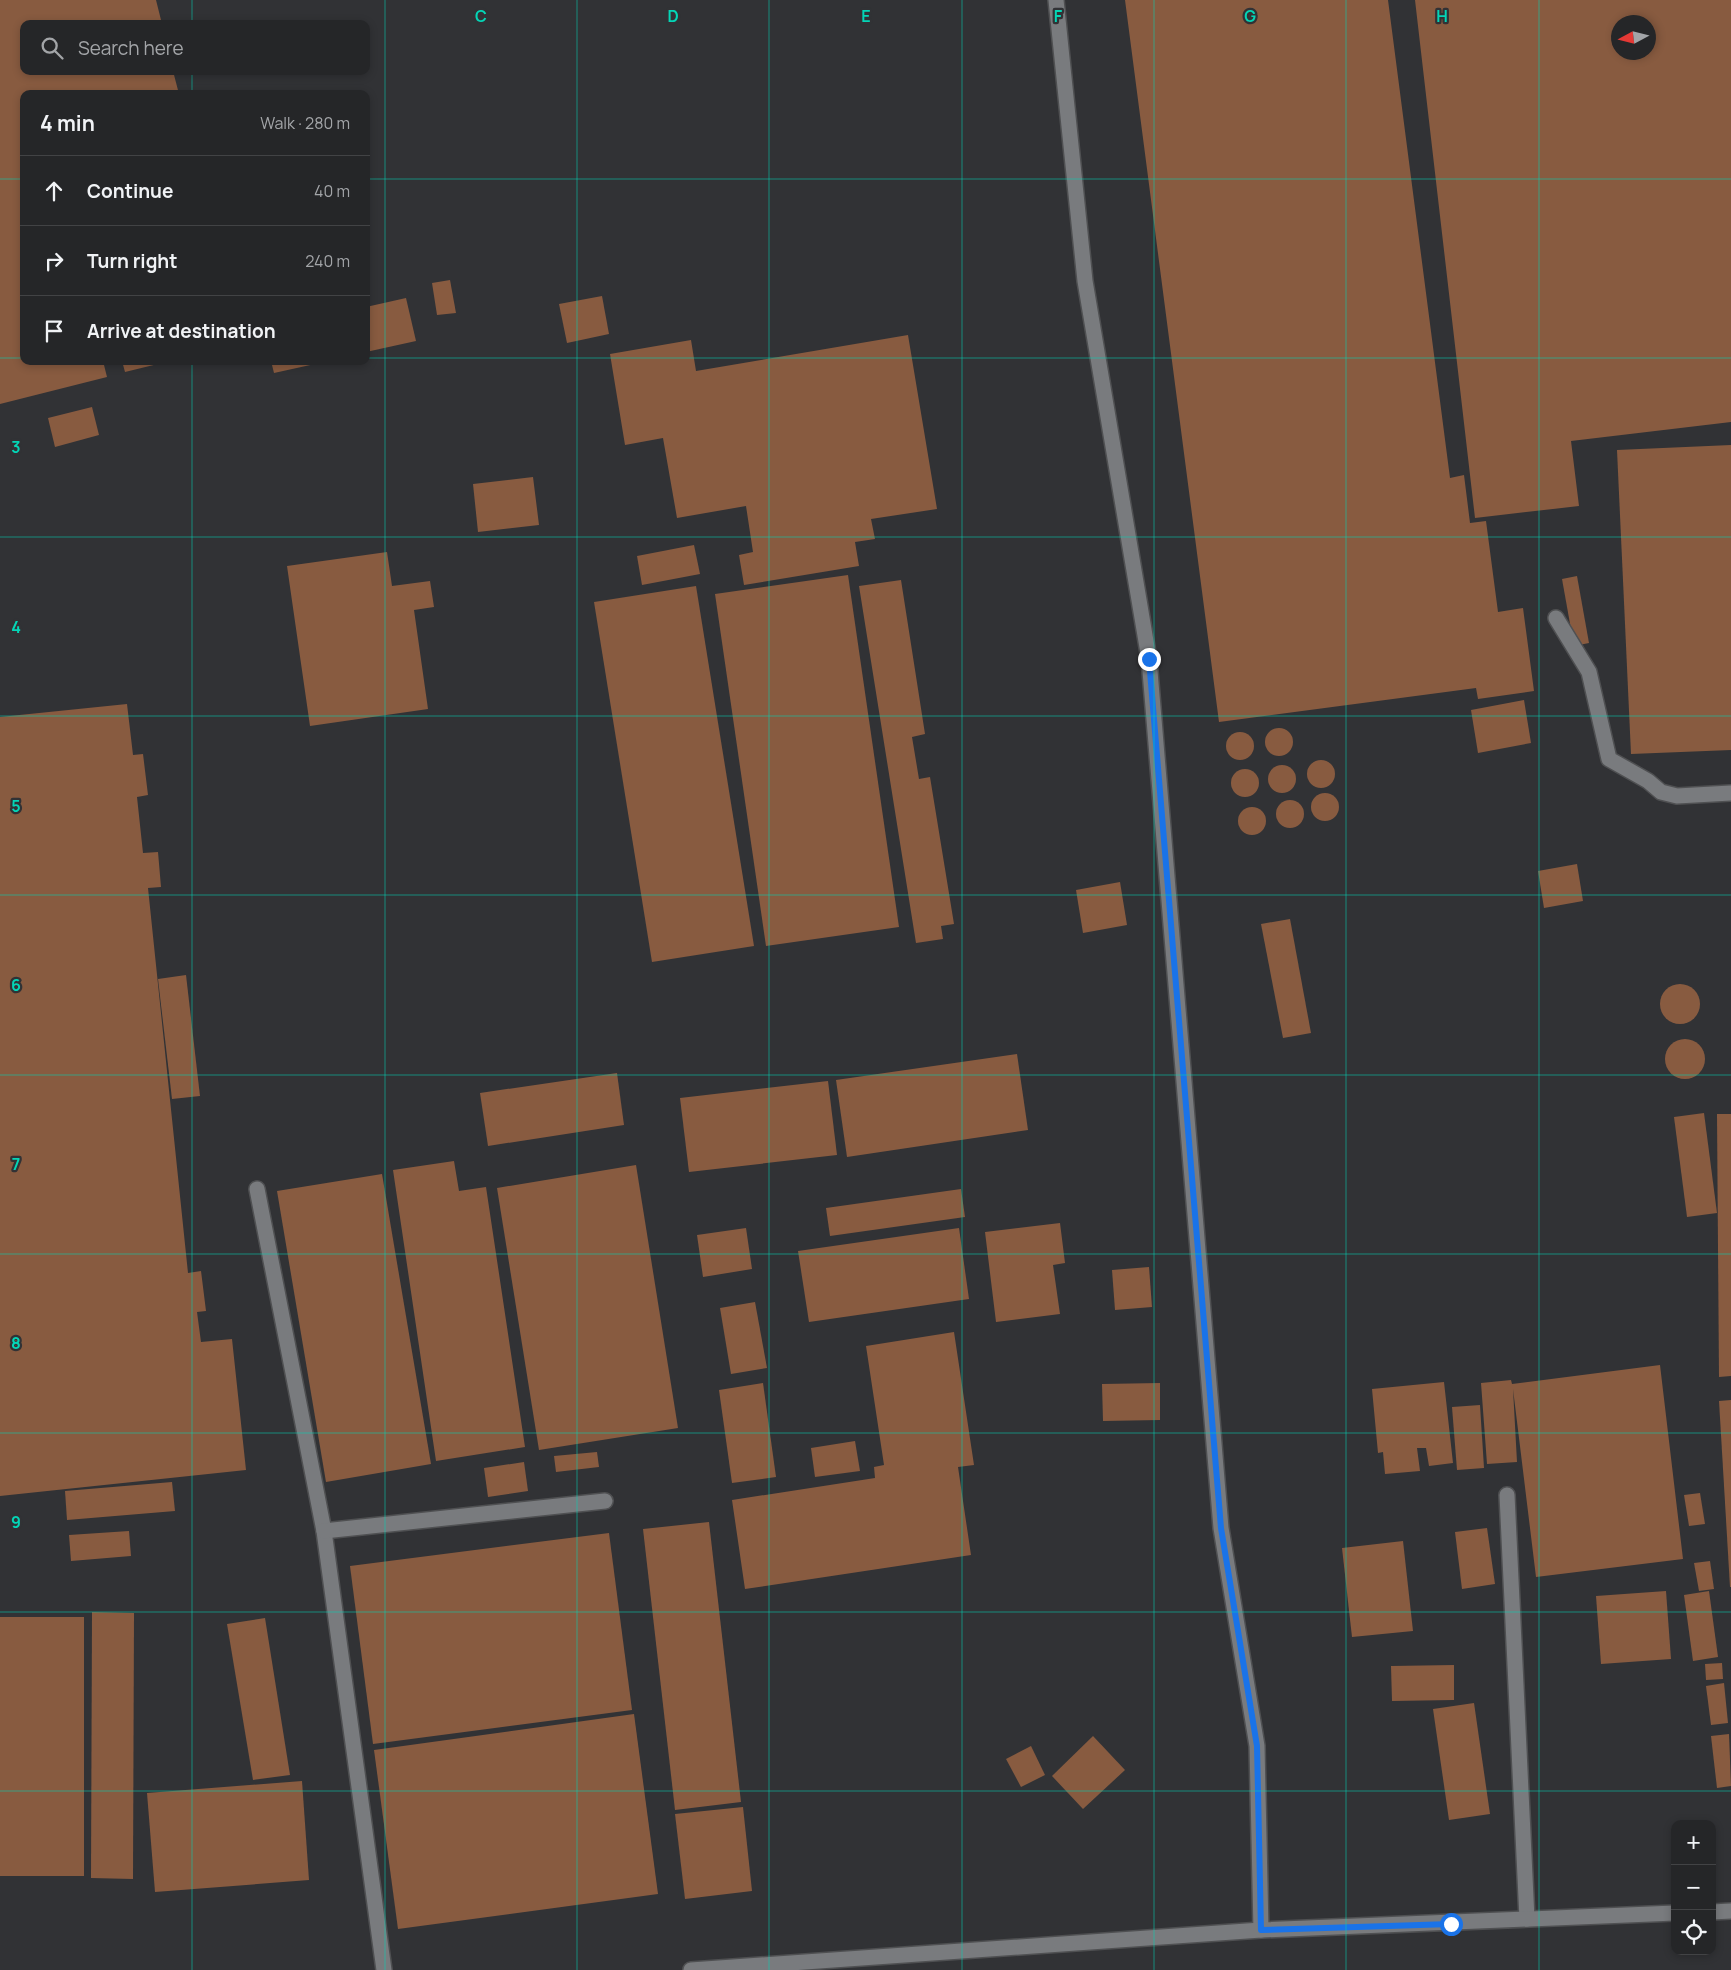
<!DOCTYPE html>
<meta charset="utf-8">
<style>
body{margin:0;font-family:Manrope,sans-serif;background:#2d2e30;color:#f1f3f6}
.controls{position:absolute;right:15px;bottom:15px;display:grid;overflow:hidden;border-radius:10px;box-shadow:0 2px 8px #0003}
.controls button{width:45px;height:45px;display:grid;place-items:center;padding:0;border:0;border-bottom:1px solid #424345;background:#252628;color:#f1f3f6;font:25px sans-serif}
.compass{position:absolute;left:1611px;top:15px;width:45px;height:45px;border-radius:50%;background:#252628;box-shadow:0 2px 8px #0003;rotate:263deg}
.stop{position:absolute;width:15px;height:15px;margin:-11px;border:4px solid #1a73e8;border-radius:50%;background:#fff}
.stop.end{background:#1a73e8;border-color:#fff;box-shadow:0 1px 5px #0008}
.list{margin:0;padding:0;list-style:none}
h2{display:flex;justify-content:space-between;align-items:center;height:65px;margin:0;padding:0 20px;font-size:21px}
h2 small{font-size:16px;font-weight:400;color:#a3a5a8}
.list li{display:grid;grid-template-columns:32px 1fr auto;gap:15px;align-items:center;box-sizing:border-box;height:70px;padding:0 20px;border-top:1px solid #424345}
.list b{display:block;font-size:19px;white-space:nowrap}
.list em{font-size:16px;font-style:normal;color:#a3a5a8}
.icon{flex:none;width:28px;height:28px;fill:none;stroke:currentColor;stroke-width:2;stroke-linecap:round;stroke-linejoin:round}
.map{position:relative;flex:none;width:1731px;height:1970px;overflow:hidden}
.search{position:absolute;background:#252628;box-shadow:0 2px 8px #0003;left:20px;top:20px;width:350px;height:55px;display:flex;align-items:center;gap:12px;box-sizing:border-box;padding:0 18px;border-radius:10px;color:#a3a5a8;font-size:19px}
.panel{position:absolute;background:#252628;box-shadow:0 2px 8px #0003;left:20px;top:90px;width:350px;height:275px;border-radius:10px}
.map>svg:first-child{display:block}
.building{fill:#885b40;fill-rule:evenodd}
.lines{fill:none;stroke-linecap:round;stroke-linejoin:round}
.lane-casing{stroke:#4f5052;stroke-width:18}
.street-casing{stroke:#4f5052;stroke-width:18}
.lane{stroke:#797b7e;stroke-width:15}
.street{stroke:#797b7e;stroke-width:15}
.route{stroke:#1a73e8;stroke-width:6}
.grid{fill:none;stroke:#04d5b6;stroke-width:1;stroke-opacity:0.55}
.grid-label{font-size:16px;text-anchor:middle;font-weight:bold;fill:#04d5b6;stroke:#313235;stroke-width:4.5;stroke-linejoin:round;paint-order:stroke}
</style>
<div class="map">
<svg width="1731" height="1970" viewBox="0 0 1731 1970">
<rect width="100%" height="100%" fill="#313235"/>
<!-- building -->
<g class="building">
<polygon points="0,0 156,0 162,24 24,24 24,71 173,71 179,94 24,94 24,361 103,361 107,377 0,404"/>
<polygon points="1125,0 1388,0 1450,478 1464,475 1470,523 1486,521 1498,612 1523,608 1534,691 1478,699 1476,688 1219,722"/>
<path d="M1415,0H1731V422L1571,441L1579,506L1475,518ZM1618,22H1648V52H1618Z"/>
<polygon points="450,280 456,313 437,315 432,283"/>
<polygon points="602,296 609,334 567,343 559,304"/>
<polygon points="406,298 416,341 366,352 366,307"/>
<polygon points="908,335 937,509 871,519 875,539 855,542 859,566 744,585 739,555 753,552 746,506 677,518 663,438 625,445 610,354 691,340 696,371"/>
<polygon points="122,361 166,361 166,362 125,372"/>
<polygon points="271,361 323,361 324,362 274,373"/>
<polygon points="92,407 99,435 55,447 48,418"/>
<polygon points="1731,445 1731,750 1631,754 1617,450"/>
<polygon points="533,477 539,525 478,532 473,484"/>
<polygon points="694,545 700,574 642,585 637,556"/>
<polygon points="387,552 392,586 430,581 434,607 414,610 428,709 310,726 287,566"/>
<polygon points="848,575 899,927 766,946 715,594"/>
<polygon points="1577,576 1589,643 1574,646 1562,579"/>
<polygon points="901,580 925,734 912,737 919,779 930,777 954,924 941,926 943,939 916,943 859,586"/>
<polygon points="696,586 754,946 652,962 594,602"/>
<polygon points="1524,700 1531,743 1478,753 1471,710"/>
<polygon points="127,704 133,755 143,754 148,795 137,797 143,853 158,852 161,887 148,888 188,1273 201,1271 206,1311 197,1312 201,1342 232,1339 246,1470 0,1496 0,717"/>
<circle cx="1279" cy="742" r="14"/>
<circle cx="1240" cy="746" r="14"/>
<circle cx="1321" cy="774" r="14"/>
<circle cx="1282" cy="779" r="14"/>
<circle cx="1245" cy="783" r="14"/>
<circle cx="1325" cy="807" r="14"/>
<circle cx="1290" cy="814" r="14"/>
<circle cx="1252" cy="821" r="14"/>
<polygon points="1577,864 1583,901 1544,908 1538,871"/>
<polygon points="1120,882 1127,925 1083,933 1076,890"/>
<polygon points="1290,919 1311,1033 1283,1038 1261,924"/>
<polygon points="186,975 200,1096 172,1099 158,979"/>
<circle cx="1680" cy="1004" r="20"/>
<circle cx="1685" cy="1059" r="20"/>
<polygon points="1017,1054 1028,1130 847,1157 836,1080"/>
<polygon points="617,1073 624,1125 488,1146 480,1093"/>
<polygon points="828,1081 837,1155 689,1172 680,1098"/>
<polygon points="1704,1113 1717,1213 1687,1217 1674,1117"/>
<polygon points="1717,1114 1731,1114 1731,1376 1719,1377"/>
<polygon points="454,1161 459,1191 486,1187 525,1447 436,1461 393,1170"/>
<polygon points="636,1165 678,1428 539,1450 497,1188"/>
<polygon points="382,1174 431,1464 326,1482 277,1191"/>
<polygon points="961,1189 965,1217 830,1236 826,1208"/>
<polygon points="1060,1223 1065,1263 1053,1265 1060,1314 996,1322 985,1232"/>
<polygon points="746,1228 752,1269 703,1277 697,1235"/>
<polygon points="959,1228 969,1299 809,1322 798,1251"/>
<polygon points="1149,1267 1152,1307 1115,1310 1112,1270"/>
<polygon points="755,1302 767,1368 731,1374 720,1308"/>
<polygon points="954,1332 974,1465 958,1467 971,1555 745,1589 732,1500 875,1478 874,1467 884,1465 866,1346"/>
<polygon points="1660,1365 1683,1559 1536,1577 1513,1389 1517,1462 1487,1464 1481,1383 1511,1380 1512,1384"/>
<polygon points="1444,1382 1453,1463 1429,1466 1426,1448 1417,1448 1420,1471 1385,1474 1383,1452 1378,1453 1372,1389"/>
<polygon points="763,1383 776,1477 732,1483 719,1390"/>
<polygon points="1160,1383 1160,1420 1103,1421 1102,1384"/>
<polygon points="1731,1400 1731,1587 1730,1587 1719,1401"/>
<polygon points="1480,1405 1484,1468 1457,1470 1452,1407"/>
<polygon points="855,1441 860,1471 815,1477 811,1448"/>
<polygon points="597,1452 599,1467 556,1472 554,1456"/>
<polygon points="524,1462 528,1491 488,1497 484,1468"/>
<polygon points="172,1482 175,1511 67,1520 65,1491"/>
<polygon points="1700,1493 1705,1524 1689,1526 1684,1495"/>
<polygon points="709,1522 741,1802 675,1810 643,1529"/>
<polygon points="1487,1528 1495,1584 1462,1589 1455,1532"/>
<polygon points="129,1531 131,1556 71,1561 69,1535"/>
<polygon points="609,1533 632,1710 373,1744 350,1566"/>
<polygon points="1403,1541 1413,1631 1352,1637 1342,1548"/>
<polygon points="1710,1561 1714,1589 1699,1591 1694,1563"/>
<polygon points="1666,1591 1671,1659 1601,1664 1596,1596"/>
<polygon points="1709,1591 1718,1657 1693,1661 1684,1595"/>
<polygon points="92,1612 134,1613 133,1879 91,1878"/>
<rect x="0" y="1617" width="84" height="259"/>
<polygon points="265,1618 290,1775 253,1780 227,1624"/>
<polygon points="1722,1663 1723,1679 1706,1680 1705,1664"/>
<polygon points="1454,1665 1454,1700 1392,1701 1391,1666"/>
<polygon points="1724,1683 1728,1723 1711,1725 1706,1686"/>
<polygon points="1474,1703 1490,1814 1449,1820 1433,1709"/>
<polygon points="634,1714 658,1894 398,1929 374,1750"/>
<polygon points="1729,1734 1731,1786 1717,1788 1711,1736"/>
<polygon points="1093,1736 1125,1770 1083,1809 1052,1776"/>
<polygon points="1031,1746 1045,1775 1021,1787 1006,1759"/>
<polygon points="302,1781 309,1880 155,1892 147,1793"/>
<polygon points="743,1807 752,1891 685,1899 675,1814"/>
</g>
<g class="lines">
<defs>
<g id="lane">
<polyline points="1556,618 1589,672 1609,759 1648,781 1661,792 1677,796 1731,793"/>
<polyline points="257,1189 324,1531 384,1970"/>
<polyline points="1507,1495 1527,1919"/>
<polyline points="324,1531 605,1501"/>
</g>
<g id="street">
<polyline points="1056,0 1085,281 1149,659 1221,1528 1257,1746 1261,1930"/>
<polyline points="1712,1912 1731,1911"/>
<polyline points="691,1970 1261,1930 1675,1913"/>
</g>
</defs>
<!-- lane casing -->
<use href="#lane" class="lane-casing"/>
<!-- street casing -->
<use href="#street" class="street-casing"/>
<!-- lane -->
<use href="#lane" class="lane"/>
<!-- street -->
<use href="#street" class="street"/>
</g>
<g class="lines">
<!-- route -->
<polyline class="route" points="1149,659 1221,1528 1257,1746 1261,1930 1451,1924"/>
</g>
<!-- grid -->
<path class="grid" d="M192,0V24M385,0V1970M577,0V1970M769,0V1970M962,0V1970M1154,0V1970M1346,0V1970M1539,0V1970M192,71V94M0,179H24M366,179H1731M0,358H24M366,358H1731M192,361V1970M0,537H1731M0,716H1731M0,895H1731M0,1075H1731M0,1254H1731M0,1433H1731M0,1612H1731M0,1791H1731"/>
<g class="grid-label">
<text x="481" y="22">C</text>
<text x="673" y="22">D</text>
<text x="866" y="22">E</text>
<text x="1058" y="22">F</text>
<text x="1250" y="22">G</text>
<text x="1442" y="22">H</text>
<text x="16" y="453">3</text>
<text x="16" y="633">4</text>
<text x="16" y="812">5</text>
<text x="16" y="991">6</text>
<text x="16" y="1170">7</text>
<text x="16" y="1349">8</text>
<text x="16" y="1528">9</text>
</g>
</svg>
<div class="controls">
<button>+</button>
<button>−</button>
<button><svg class="icon" aria-label="locate" viewBox="0 0 24 24"><circle cx="12" cy="12" r="6"/><path d="M12 2v4M12 18v4M2 12h4M18 12h4"/></svg></button>
</div>
<svg class="compass" viewBox="-18 -18 36 36"><path d="M0-13l5 13h-10z" fill="#e53935"/><path d="M0 13l5-13h-10z" fill="#a3a5a8"/></svg>
<div class="stop" style="left:1451px;top:1924px"></div>
<div class="stop end" style="left:1149px;top:659px"></div>
<div class="search"><svg class="icon" aria-label="search" viewBox="0 0 24 24"><circle cx="10" cy="10" r="6"/><path d="M15 15l6 6"/></svg>Search here</div>
<section class="panel">
<h2>4 min<small>Walk · 280 m</small></h2>
<ul class="list">
<li><svg class="icon" aria-label="ahead" viewBox="0 0 24 24"><path d="M12 20V5M6 11l6-6 6 6"/></svg><div><b>Continue</b></div><em>40 m</em></li>
<li><svg class="icon" aria-label="right" viewBox="0 0 24 24"><path d="M7 20v-9h11M14 6l5 5-5 5"/></svg><div><b>Turn right</b></div><em>240 m</em></li>
<li><svg class="icon" aria-label="arrive" viewBox="0 0 24 24"><path d="M6 21V4h12l-3 4 3 4H6"/></svg><div><b>Arrive at destination</b></div></li>
</ul>
</section>
</div>
